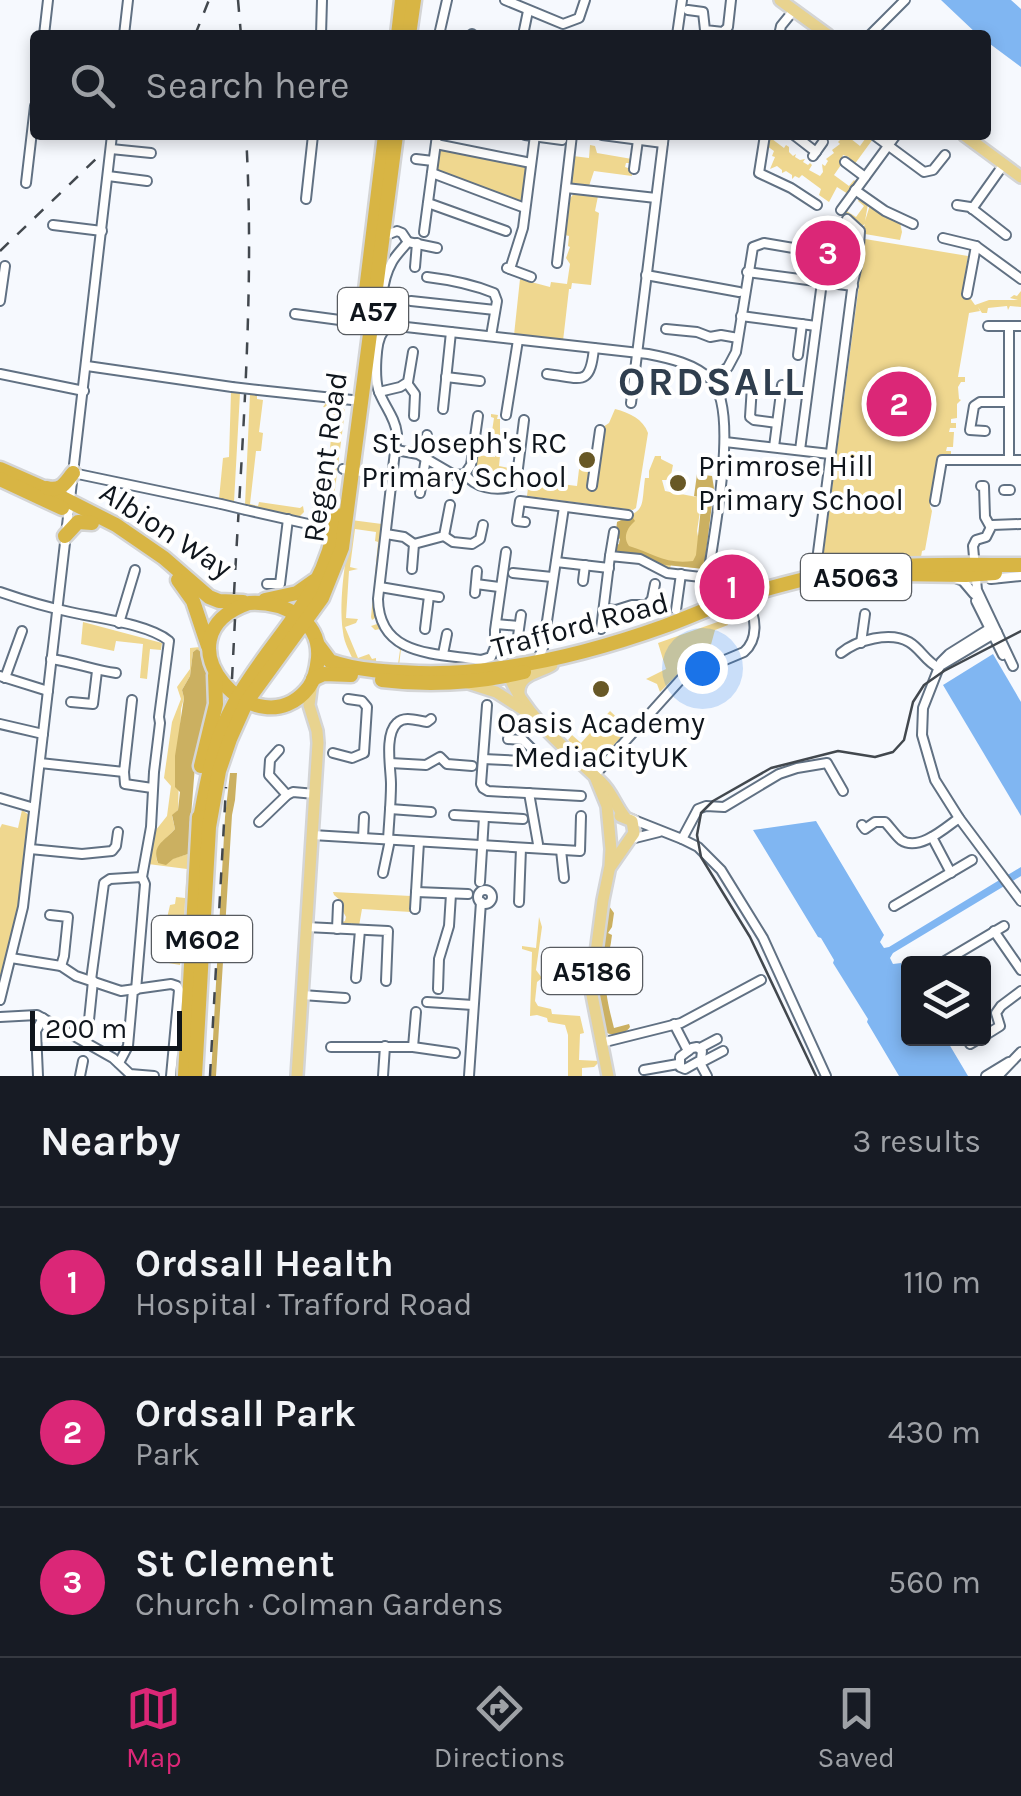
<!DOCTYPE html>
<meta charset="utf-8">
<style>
body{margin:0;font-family:Karla,sans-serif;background:#20242c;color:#f1f3f6}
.controls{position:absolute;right:30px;bottom:30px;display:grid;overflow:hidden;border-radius:10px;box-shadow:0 5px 15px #0003}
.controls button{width:90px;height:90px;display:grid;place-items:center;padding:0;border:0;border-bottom:2px solid #363941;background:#171b24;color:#f1f3f6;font:50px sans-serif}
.scale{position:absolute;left:30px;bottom:25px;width:152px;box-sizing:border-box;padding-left:10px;border:5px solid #0f151c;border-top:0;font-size:28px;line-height:35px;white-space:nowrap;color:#0f151c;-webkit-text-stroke:8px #fff;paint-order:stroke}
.you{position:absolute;left:702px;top:668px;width:35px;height:35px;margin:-25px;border:8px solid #fff;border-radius:50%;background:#1a73e8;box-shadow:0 0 0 15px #1a73e833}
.badge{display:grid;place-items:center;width:65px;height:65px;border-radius:50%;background:#db2777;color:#fff;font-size:32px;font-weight:700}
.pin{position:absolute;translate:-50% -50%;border:5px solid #fff;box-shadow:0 2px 10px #0006}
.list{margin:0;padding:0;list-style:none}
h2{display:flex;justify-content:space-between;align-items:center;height:130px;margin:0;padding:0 40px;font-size:42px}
h2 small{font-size:32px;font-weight:400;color:#9ea1a6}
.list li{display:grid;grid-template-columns:65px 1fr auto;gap:30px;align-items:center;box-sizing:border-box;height:150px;padding:0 40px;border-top:2px solid #363941}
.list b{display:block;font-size:38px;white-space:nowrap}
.list p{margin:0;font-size:32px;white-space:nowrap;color:#9ea1a6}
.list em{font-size:32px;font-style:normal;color:#9ea1a6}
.icon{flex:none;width:55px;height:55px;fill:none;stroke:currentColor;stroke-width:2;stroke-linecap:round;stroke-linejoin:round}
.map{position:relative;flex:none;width:1021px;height:1076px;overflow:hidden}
.search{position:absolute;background:#171b24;box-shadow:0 5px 15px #0003;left:30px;right:30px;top:30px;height:110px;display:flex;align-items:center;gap:25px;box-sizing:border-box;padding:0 35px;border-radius:10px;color:#9ea1a6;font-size:38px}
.sheet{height:580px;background:#171b24}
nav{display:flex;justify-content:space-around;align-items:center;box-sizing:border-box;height:140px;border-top:2px solid #363941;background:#171b24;font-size:28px;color:#9ea1a6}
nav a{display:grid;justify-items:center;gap:5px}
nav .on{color:#db2777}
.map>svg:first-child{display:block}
.green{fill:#efd78f}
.forest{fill:#cbb061}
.water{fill:#80b6f2}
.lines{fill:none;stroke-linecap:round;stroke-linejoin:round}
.minor-casing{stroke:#617183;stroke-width:12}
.major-casing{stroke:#d4d5d6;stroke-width:16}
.highway-casing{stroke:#d4d5d6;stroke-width:19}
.minor{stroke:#fff;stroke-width:8}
.major{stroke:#e8d38f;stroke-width:11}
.highway{stroke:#d8b544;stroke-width:14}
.tram{stroke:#42484e;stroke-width:2.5}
.rail{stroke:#42484e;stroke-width:2.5;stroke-dasharray:12 12;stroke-linecap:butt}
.minor-bridge-casing{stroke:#617183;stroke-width:12;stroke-linecap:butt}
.minor-bridge{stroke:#fff;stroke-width:8}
.poi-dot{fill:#685826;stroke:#fff;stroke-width:4}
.labels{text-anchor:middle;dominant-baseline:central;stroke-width:8;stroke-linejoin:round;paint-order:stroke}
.shield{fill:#fff;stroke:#575b60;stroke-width:2.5}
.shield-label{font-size:28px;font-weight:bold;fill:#0f151c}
.poi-label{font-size:30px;fill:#0f151c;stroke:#fff;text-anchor:end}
.street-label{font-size:30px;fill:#0f151c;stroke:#fff}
.district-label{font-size:40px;font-weight:bold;letter-spacing:2.5px;fill:#2f3e4e;stroke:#fff}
</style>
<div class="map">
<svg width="1021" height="1076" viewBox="0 0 1021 1076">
<rect width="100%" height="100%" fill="#f6f9fe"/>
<!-- green -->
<g class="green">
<polygon points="769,135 773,136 772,139 784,148 786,145 789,147 789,152 793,156 796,154 795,157 800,160 805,159 803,162 808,165 810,163 812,165 809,170 820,176 823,172 822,164 825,166 828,161 826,159 834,153 832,150 840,144 838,142 840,140 833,135 846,135 860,146 868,135 873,139 854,165 848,160 849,157 843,155 841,160 843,162 834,175 849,186 854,180 856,182 848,194 837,187 829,202 819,195 821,189 802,175 799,178 795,176 792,179 792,175 786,171 782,173 782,170 777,166 770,169 775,157 772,156 774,151 767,146"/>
<polygon points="590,145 595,146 597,153 632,159 631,163 626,163 625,167 631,169 632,176 594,171 589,186 570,183 573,156 589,158"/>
<polygon points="440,149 524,165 527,170 523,199 519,201 437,173"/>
<polygon points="575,192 598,196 595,211 599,213 591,285 572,283 571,289 569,289 563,341 514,335 520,279 550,287 551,282 567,284 570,264 566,258 570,247 568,246 569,236 565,235 568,201"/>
<polygon points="860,198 868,204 865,221 870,205 886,216 900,222 902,232 900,240 865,234 863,228 865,224 861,227 845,213 845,210 856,217 864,206 858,201"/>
<polygon points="865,239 968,256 962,296 970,298 975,305 989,300 1018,300 1010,298 1014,295 1017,296 1021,291 1021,307 1010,306 1008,310 1007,306 988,308 987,313 982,313 978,307 980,311 969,313 958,377 965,377 965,382 961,382 958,387 959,399 961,400 957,404 957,418 951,419 951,423 956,423 956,428 950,428 949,432 954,432 953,447 947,447 946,451 951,451 951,456 954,457 937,456 930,506 932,511 925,550 922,551 921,557 830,568 830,561 823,557"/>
<polygon points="231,392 240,393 234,502 219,499 223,458 229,457"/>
<polygon points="250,394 257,395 257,399 263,400 259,432 263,433 261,451 256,451 250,504 258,506 259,502 300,508 303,506 304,512 299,517 245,505"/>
<polygon points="326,403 339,404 345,410 331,521 328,524 314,521 311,513 313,507 324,507 334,409 323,407"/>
<path d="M615,409C630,413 643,419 648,433L636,508L633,510L527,496L529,480L577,486L581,453L593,455L600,429L609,423Z"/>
<polygon points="491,414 498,415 497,419 500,419 500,432 505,433 506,436 502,437 499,466 513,469 511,480 504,485 476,481 470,475 475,468 477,455 495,457 496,444 482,442 481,445 478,444 479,437 491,438 494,418 491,417"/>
<path d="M655,456H661V459L673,465L670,480H662L665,491L702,498L697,531L704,569L671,565L669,571L640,554L615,551V545L619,544L620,539L616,535L617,522C646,508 641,511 645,478H649V471Z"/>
<path d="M351,520L382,524L377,560L375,618L372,620L371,617L378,542L375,541L376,532L355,529L350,567L358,569L349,571L346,618L358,619L356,623L345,627L358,658L369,654L372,659L376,658V661L398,664L400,650L380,629L375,630L371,626L377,624L386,637L401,649L399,666L354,662C350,652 344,643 343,632C338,596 347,556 351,520Z"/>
<polygon points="726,619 728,625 715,630 707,659 678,674 660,692 657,684 646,679 666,669 658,643"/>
<polygon points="83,622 162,643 161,650 150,649 147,679 140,678 143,644 116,641 114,651 81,644"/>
<path d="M200,647L201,652L197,649L193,652L190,676L182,690L184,698L181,709L178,810L172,816L175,829C166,840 151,848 158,863L188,854L191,826L192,845L180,1076H177L185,902L180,965L163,962L162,940L170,905L175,904L176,897L185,898L187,869L148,864L152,835L167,816L171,786L164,778L172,722L181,699L177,687L190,669V648Z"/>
<polygon points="610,711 629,729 599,760 589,761 568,740 572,735 581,743"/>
<polygon points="22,810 29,815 21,908 4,974 0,974 0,828 2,824 18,828"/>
<polygon points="333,892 411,896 411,912 362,909 359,926 352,927 352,923 349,926 344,926 342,922 345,921 346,917 340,906 340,900 334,895"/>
<polygon points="539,917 542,927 536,970 542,978 537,982 535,1001 538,1006 551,1009 552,1014 580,1016 584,1033 580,1034 579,1060 600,1061 594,1067 582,1068 582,1076 568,1076 568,1035 565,1025 548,1022 547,1018 537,1015 530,1016 532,952 522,949 522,946 536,948"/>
</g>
<!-- forest -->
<g class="forest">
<path d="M697,474L712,476L714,488L704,569L657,564L640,554L615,551L614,548L619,544L620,539L616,535L617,522L632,516L635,521C628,527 622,537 629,546C653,553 666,565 693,561L696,555L702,498L694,496Z"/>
<path d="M197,649L201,652L209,685V707L196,753L188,854L173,859L166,865L158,863C151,845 165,841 175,829L172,815L178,810L180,792L175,787V756L184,698L182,690L190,676L193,652Z"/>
<polygon points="230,773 237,773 235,800 232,815 216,1076 211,1076 225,817"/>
<path d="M609,906L614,913L612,927L608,933L612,935C611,947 607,958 606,969C604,990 609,1008 614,1028L629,1024L630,1027C625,1035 611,1037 604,1031L597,999L596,985Z"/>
</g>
<!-- water -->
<g class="water">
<polygon points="941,0 1011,0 1021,9 1021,67 986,41 986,35 978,35"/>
<polygon points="993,654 1021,702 1021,816 943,685"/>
<polygon points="816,821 884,935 880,942 884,948 889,947 1021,867 1021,876 893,953 890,958 893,964 901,963 908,977 908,1038 946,1039 968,1076 899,1076 867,1022 868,1019 833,963 834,960 821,938 818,937 753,830"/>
</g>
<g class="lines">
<defs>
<g id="minor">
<polyline points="505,0 563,24 579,18 585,0"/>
<polyline points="688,10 703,12 705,30 723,32 728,27 731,0"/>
<polyline points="44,35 48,0"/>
<polyline points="124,35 128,0"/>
<polyline points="321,35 322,0"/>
<polyline points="439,35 447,0"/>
<polyline points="472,35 472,34"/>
<polyline points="523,35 528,11"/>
<polyline points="677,35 682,0"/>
<polyline points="779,35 781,26 794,10"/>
<polyline points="870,35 905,0"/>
<polyline points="525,135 562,140"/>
<polyline points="602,135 663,143"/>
<polyline points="765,135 759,173 791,188 817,205"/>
<polyline points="794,135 816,152"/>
<polyline points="874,135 924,172 933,170 945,155"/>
<polyline points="436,144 531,163"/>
<polyline points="111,149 151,153"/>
<polyline points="813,156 823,142"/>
<polyline points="416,159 433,161"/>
<polyline points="845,162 865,177"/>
<polyline points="634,169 638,140"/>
<polyline points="432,173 525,208"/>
<polyline points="108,176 147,181"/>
<polyline points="26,183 35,106"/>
<polyline points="566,188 656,198"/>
<polyline points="855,190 885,211 913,224"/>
<polyline points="306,199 313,135"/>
<polyline points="428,203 506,231"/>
<polyline points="957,205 970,207 1006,235"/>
<polyline points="972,209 1004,164"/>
<polyline points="841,210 896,135"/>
<polyline points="53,225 102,231"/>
<polyline points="424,232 437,135"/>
<polyline points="384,236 397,231 402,233 408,242"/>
<polyline points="943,238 976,246 1021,279"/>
<polyline points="557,263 572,135"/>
<polyline points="415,267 417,243"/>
<polyline points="507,268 531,277"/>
<polyline points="510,269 523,228 535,135"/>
<polyline points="747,272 853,286"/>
<polyline points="646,275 739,292"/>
<path d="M427,277C452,280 472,284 494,293L497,301L491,336"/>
<polyline points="967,294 976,246"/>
<polyline points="0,301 5,266"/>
<polyline points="411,301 495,310"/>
<polyline points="295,314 362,323"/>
<polyline points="741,316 816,326"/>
<polyline points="988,326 1021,326"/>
<polyline points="1009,326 1009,460"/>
<path d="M387,328C378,311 382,280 392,262C396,255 402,249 408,242L437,248"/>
<polyline points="666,329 697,332 710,337 721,335 738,338"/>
<polyline points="798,355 802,324"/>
<polyline points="87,366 232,387"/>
<polyline points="0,374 84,391"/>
<path d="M547,374C581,378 590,388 594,348"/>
<polyline points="446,377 480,381"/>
<polyline points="712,380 728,367 736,352 753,247 764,243 805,250"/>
<polyline points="407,383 415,394 414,416"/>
<polyline points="752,386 750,417 754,420 777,423"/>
<polyline points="258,390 352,400"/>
<polyline points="379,392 400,387 408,382 413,352"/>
<polyline points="631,403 664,135"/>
<polyline points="443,409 451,332"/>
<polyline points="506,415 518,340"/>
<polyline points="985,431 970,430 974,406 980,402 1009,402"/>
<polyline points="725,442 830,454"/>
<polyline points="774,447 782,385"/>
<polyline points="396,450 418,454 454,475 465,474 471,465 478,416"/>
<polyline points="800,450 822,282"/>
<polyline points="425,457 427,435"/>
<polyline points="343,469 393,477"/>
<polyline points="73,473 221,504"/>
<path d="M465,474C475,488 495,491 511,487L517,476L524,420"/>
<polyline points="592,486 600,430"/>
<polyline points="981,486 984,486 985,517 990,526"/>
<polyline points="1004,490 1010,490"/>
<polyline points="420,493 426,458"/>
<polyline points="935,501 942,460 1021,460"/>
<polyline points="246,510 326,528 328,531 328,538"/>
<polyline points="525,522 517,521 520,501 628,515"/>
<polyline points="386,534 404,537 414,544 412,569"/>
<polyline points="444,536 453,542 472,544 480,539 483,525"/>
<polyline points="414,544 444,536 450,505"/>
<path d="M506,552L495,630V647L491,657L481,660C438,653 379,658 378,599L397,434C395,416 383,405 378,389C375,377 375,342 383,332C387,327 391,327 397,326L648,354C669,358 696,364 711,380C743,413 708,555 705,601L708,608L721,612"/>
<polyline points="610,556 614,532"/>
<polyline points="556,562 609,568"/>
<polyline points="816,568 853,282 858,261 860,231 847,219"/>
<polyline points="513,573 552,577"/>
<polyline points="955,578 963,581 974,594"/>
<polyline points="991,579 1021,576"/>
<polyline points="583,581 585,565"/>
<polyline points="267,584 280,584 288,519"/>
<polyline points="476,584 499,587"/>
<polyline points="380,587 439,597"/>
<path d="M0,592C23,600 46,607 70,612C96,618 149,624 169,641L159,717L160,723L154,772L151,827L142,877L145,884L136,990"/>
<polyline points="475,593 477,571"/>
<polyline points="976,601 1003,655"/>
<polyline points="604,609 616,610 632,605 647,605 652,599 655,584"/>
<polyline points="676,610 681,574"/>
<polyline points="119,623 135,570"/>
<polyline points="496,624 519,626"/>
<polyline points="425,629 429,596"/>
<polyline points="601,629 610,556 640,559 667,573 709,578"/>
<polyline points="989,629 949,654 941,662 923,708 922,735 935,780 959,818 1021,901"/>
<polyline points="518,636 521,615"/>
<polyline points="861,643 865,614"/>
<path d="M841,653C857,640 890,631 909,642C921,649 925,661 939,668"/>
<polyline points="443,654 447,634"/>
<path d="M51,659C74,662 93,670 116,673"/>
<polyline points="537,661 543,648 564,507"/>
<polyline points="940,666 997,632"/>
<polyline points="1013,666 977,590 973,546 976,540 986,537 992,525 1021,524"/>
<polyline points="0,676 48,691"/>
<polyline points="5,678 22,631"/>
<polyline points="71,702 93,704 97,671"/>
<polyline points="487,705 481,784 483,788 488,791 581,796"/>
<polyline points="0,724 43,734"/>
<polyline points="279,750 270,760 269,775 287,795 293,792 315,794"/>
<polyline points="333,753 352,758 364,753 367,707 362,701 348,699"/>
<polyline points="483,759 523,761 530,758 532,749 523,740 508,739"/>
<polyline points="40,763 124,772 132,700"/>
<polyline points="390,763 426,765 440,757 447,764 472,766"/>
<polyline points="124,772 125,784 152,788"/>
<path d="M594,776L682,678L744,652C758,640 757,617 747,603"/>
<polyline points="529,793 538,844 537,847"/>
<polyline points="0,798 34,808"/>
<polyline points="390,809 431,812"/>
<polyline points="454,815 523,819"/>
<polyline points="629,818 682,839 698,847 721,870 763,938 826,1076"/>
<polyline points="259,822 287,795"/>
<path d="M862,825L865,829L875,822H885C890,827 895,835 901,840C919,852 945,828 959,818"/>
<polyline points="312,835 580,851 581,816"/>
<polyline points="932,837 951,873"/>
<polyline points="363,838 364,817"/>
<polyline points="631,839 659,832"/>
<polyline points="682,839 698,809 706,806 724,807 779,774 797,768 827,763 843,791"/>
<path d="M388,840C389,821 391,803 391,784C391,769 384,735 397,723C405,715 418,721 427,722L431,719"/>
<polyline points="30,849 82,854 112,851 116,846 118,832"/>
<polyline points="561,850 564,878"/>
<polyline points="383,873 390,840"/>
<polyline points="480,882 484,817"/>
<circle cx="485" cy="897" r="7"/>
<polyline points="416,892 468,894"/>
<polyline points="519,902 521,848"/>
<polyline points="894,906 972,860"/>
<polyline points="415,909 419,842"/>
<polyline points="306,927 388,931 386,981"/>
<polyline points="337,929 338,905"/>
<polyline points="994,931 1021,970"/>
<polyline points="11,958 61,966 64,956 68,917 50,915"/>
<polyline points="940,964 1004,926"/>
<polyline points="61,966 76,976 121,991 171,984 177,986 179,990 171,1076"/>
<polyline points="356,978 360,930"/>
<polyline points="91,980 104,883 110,879 142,877"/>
<polyline points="438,989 439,959 449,926 451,894"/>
<polyline points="302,995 345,998"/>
<polyline points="0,1000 23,907 112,135"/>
<polyline points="427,1002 473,1005"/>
<polyline points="0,1017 37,1015 113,1058 130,1074 154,1076"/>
<polyline points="674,1024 688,1051"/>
<polyline points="984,1036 1000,1026 996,1013 1001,1006 1021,991"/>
<polyline points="79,1038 89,1020 93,981"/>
<polyline points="601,1043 681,1023 761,980"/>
<polyline points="970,1044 980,1038"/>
<polyline points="331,1047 413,1047 455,1053"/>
<polyline points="413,1047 416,1012"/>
<polygon points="697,1047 702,1051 701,1060 685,1069 680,1067 680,1057 692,1048"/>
<polyline points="700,1048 717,1039"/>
<polyline points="119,1063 128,1046 133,990"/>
<polyline points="644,1070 678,1064"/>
<polyline points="38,1076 36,1031 43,1018"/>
<polyline points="80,1076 83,1061"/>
<polyline points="383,1076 385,1046"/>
<polyline points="469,1076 481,902"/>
<polyline points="707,1076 700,1063 723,1051"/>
<polyline points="986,1076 1009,1062"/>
<polyline points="998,1076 1021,1052"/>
</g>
<g id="major">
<polyline points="780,0 828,35"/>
<polyline points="964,135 1021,177"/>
<path d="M502,673L509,676C527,719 569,751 602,783C611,791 616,806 624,816"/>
<polyline points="468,683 496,692 527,712"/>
<path d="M519,695C517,674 537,674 552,665"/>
<polyline points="596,779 607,806 611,849 610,866 603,900 591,990 608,1076"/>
<polyline points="611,866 634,833 632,821 620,816"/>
<polyline points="297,1076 318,743 317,731 309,705 312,682"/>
</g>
<g id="highway">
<polyline points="398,35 402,0"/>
<polyline points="409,35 414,0"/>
<polyline points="363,315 385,135"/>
<polyline points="0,469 41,487 116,525 164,558 209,597 219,601 243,602"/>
<polyline points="0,479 62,508"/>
<path d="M47,488C61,491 65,484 73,473"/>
<polyline points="65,536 78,522 92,523"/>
<polyline points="897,574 966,575 995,573"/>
<polyline points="178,580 193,601 208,646"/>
<polyline points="265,600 297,593 314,581"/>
<path d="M249,603C282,601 321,619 318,658C317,667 315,679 309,687C258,754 151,637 249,603Z"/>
<path d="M318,645L330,661C358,671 391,672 420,673C503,675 587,654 665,626C684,619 703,611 722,603C750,593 780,585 809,578C879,562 950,565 1021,565"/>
<polyline points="313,679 324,674 351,675"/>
<path d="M382,680C430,686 477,683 524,672"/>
<polyline points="201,766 216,704 215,675"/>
<path d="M199,824C207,782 213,742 234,704C272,635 326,599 337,515"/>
<polyline points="185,1076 199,817"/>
<polyline points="195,1076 209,827 219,771 230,739 247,701 322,598 342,548 396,135"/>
</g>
</defs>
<!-- minor casing -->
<use href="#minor" class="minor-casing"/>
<!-- major casing -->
<use href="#major" class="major-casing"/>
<!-- highway casing -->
<use href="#highway" class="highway-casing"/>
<!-- minor -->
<use href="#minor" class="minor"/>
<!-- major -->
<use href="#major" class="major"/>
<!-- highway -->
<use href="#highway" class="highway"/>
<!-- tram -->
<polyline class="tram" points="816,1076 750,937 701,857 697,835 701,813 713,801 771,768 838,751 875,757 893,752 904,740 913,702 924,685 944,671 1021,631"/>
<!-- rail -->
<g class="rail">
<polyline points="238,0 241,35"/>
<polyline points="195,35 209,0"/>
<polyline points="0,251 98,157"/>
<path d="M234,594C242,441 255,288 246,135"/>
<polyline points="232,679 235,619"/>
<polyline points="210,1076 226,787"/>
</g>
<defs>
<g id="minor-bridge">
<polyline points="232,387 258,390"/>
<polyline points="221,504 246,510"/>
</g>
</defs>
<!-- minor-bridge casing -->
<use href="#minor-bridge" class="minor-bridge-casing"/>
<!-- minor-bridge -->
<use href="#minor-bridge" class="minor-bridge"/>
</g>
<!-- markers -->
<g class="poi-dot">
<circle cx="587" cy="460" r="10"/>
<circle cx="678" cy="483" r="10"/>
<circle cx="601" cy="689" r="10"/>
</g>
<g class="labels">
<!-- shield labels -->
<g class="shield">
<rect x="338" y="288" width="70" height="46" rx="8"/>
<rect x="801" y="554" width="110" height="46" rx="8"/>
<rect x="152" y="916" width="100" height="46" rx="8"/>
<rect x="542" y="948" width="100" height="46" rx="8"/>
</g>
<g class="shield-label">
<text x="373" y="311">A57</text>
<text x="856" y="577">A5063</text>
<text x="202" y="939">M602</text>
<text x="592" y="971">A5186</text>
</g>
<!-- poi labels -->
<g class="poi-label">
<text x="567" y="443">St Joseph's RC<tspan x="567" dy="34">Primary School</tspan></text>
<text x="698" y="466" text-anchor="start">Primrose Hill<tspan x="698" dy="34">Primary School</tspan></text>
<text x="601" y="723" text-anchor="middle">Oasis Academy<tspan x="601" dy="34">MediaCityUK</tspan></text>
</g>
<!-- street labels -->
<g class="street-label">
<text transform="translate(325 457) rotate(-82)">Regent Road</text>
<text transform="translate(166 530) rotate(33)">Albion Way</text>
<text transform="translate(580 625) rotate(-15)">Trafford Road</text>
</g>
<!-- district labels -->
<g class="district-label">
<text x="712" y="381">ORDSALL</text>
</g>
</g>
</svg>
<div class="controls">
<button><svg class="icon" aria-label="layers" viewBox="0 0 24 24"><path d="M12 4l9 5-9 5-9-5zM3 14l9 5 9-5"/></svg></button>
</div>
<div class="scale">200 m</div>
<div class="you"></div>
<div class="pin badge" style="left:732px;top:587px">1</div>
<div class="pin badge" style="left:899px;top:404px">2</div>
<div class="pin badge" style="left:828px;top:253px">3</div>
<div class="search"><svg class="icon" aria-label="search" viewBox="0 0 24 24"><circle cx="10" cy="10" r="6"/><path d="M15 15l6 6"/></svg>Search here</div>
</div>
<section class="sheet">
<h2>Nearby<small>3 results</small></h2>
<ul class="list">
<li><span class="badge">1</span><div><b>Ordsall Health</b><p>Hospital · Trafford Road</p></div><em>110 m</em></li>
<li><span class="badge">2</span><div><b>Ordsall Park</b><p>Park</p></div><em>430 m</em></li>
<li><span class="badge">3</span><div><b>St Clement</b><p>Church · Colman Gardens</p></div><em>560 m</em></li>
</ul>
</section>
<nav>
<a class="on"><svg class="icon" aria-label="map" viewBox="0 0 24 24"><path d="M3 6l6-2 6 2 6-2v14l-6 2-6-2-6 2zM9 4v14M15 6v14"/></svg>Map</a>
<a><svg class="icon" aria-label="directions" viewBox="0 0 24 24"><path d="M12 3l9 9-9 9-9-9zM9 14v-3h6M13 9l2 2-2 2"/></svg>Directions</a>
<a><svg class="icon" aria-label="saved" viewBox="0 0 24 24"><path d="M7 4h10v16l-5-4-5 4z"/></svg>Saved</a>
</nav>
